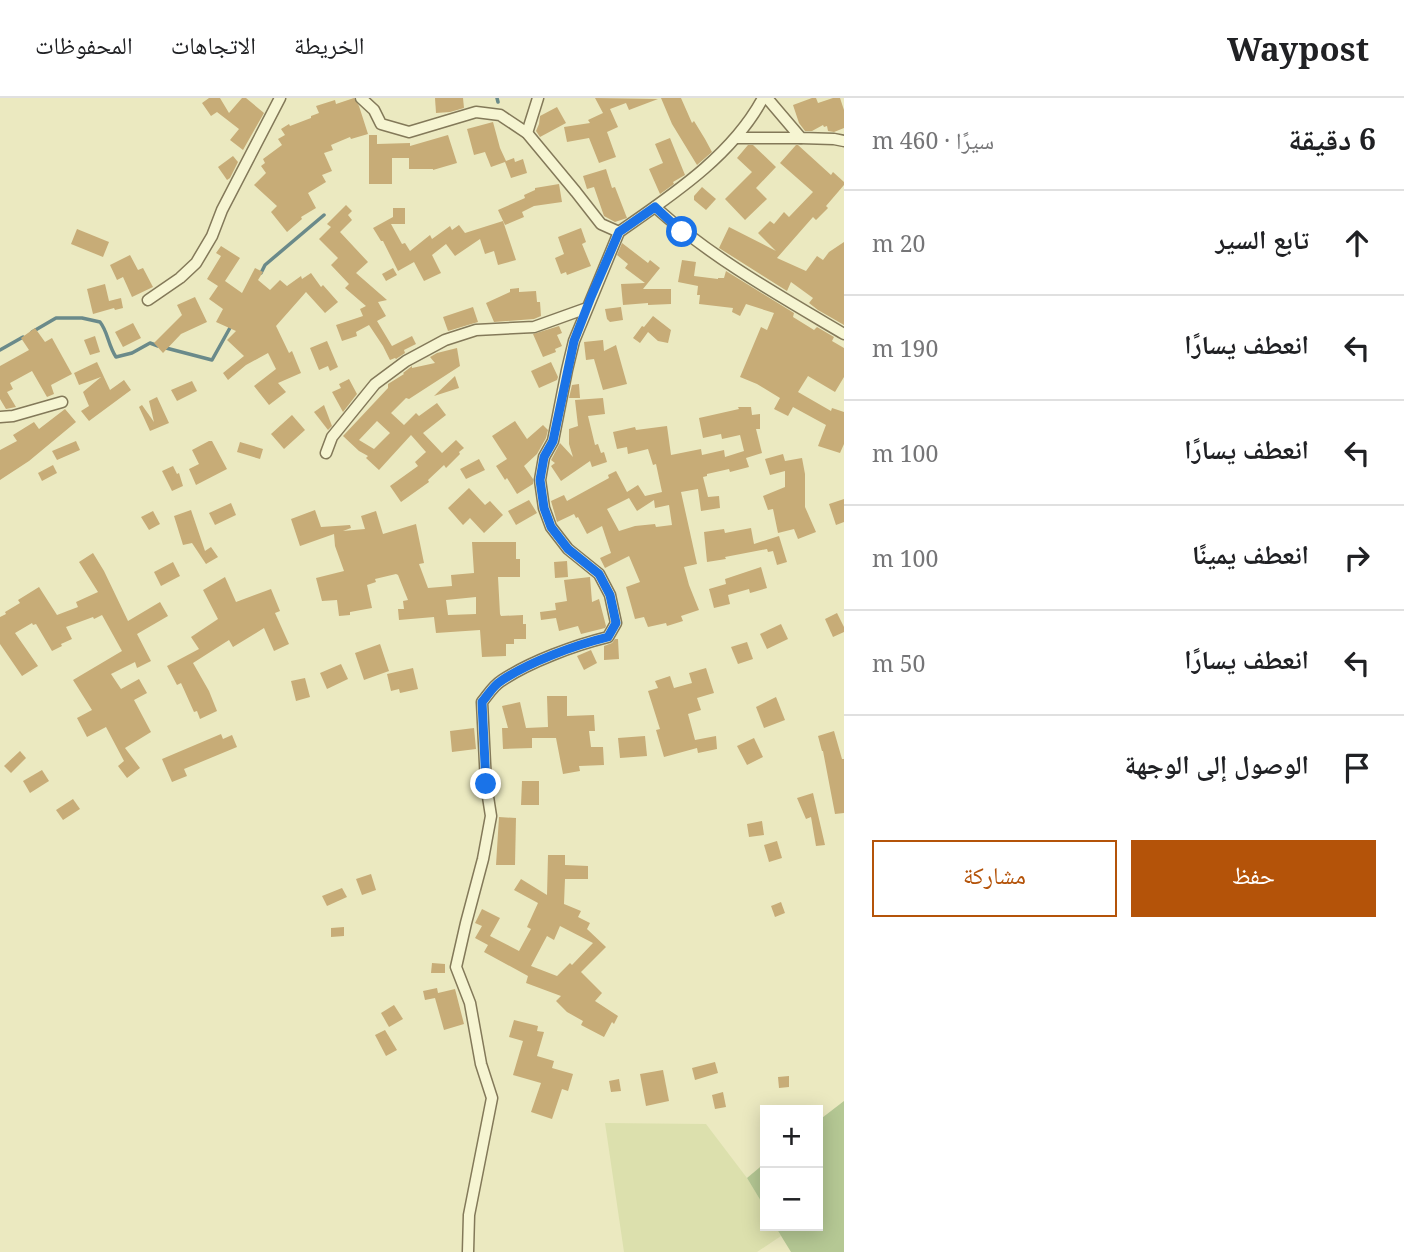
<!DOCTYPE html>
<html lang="ar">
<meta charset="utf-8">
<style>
body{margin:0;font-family:"Noto Serif","Noto Naskh Arabic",serif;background:#f6f6f6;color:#202124;direction:rtl}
.controls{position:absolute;right:21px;bottom:21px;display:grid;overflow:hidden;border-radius:0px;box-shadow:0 4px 18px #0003}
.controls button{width:63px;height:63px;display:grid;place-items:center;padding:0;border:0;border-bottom:2px solid #e0e0e0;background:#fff;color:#202124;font:35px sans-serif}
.stop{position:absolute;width:21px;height:21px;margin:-16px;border:5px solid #1a73e8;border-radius:50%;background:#fff}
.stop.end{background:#1a73e8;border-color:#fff;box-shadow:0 2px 7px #0008}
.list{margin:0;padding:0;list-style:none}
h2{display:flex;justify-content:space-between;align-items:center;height:91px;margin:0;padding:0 28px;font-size:30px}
h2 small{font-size:23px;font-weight:400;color:#757577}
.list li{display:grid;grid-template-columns:46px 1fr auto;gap:21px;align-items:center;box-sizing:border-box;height:105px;padding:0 28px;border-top:2px solid #e0e0e0}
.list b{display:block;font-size:26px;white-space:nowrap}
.list em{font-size:23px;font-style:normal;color:#757577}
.actions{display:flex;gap:14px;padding:21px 28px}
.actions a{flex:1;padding:16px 0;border:2px solid #b45309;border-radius:0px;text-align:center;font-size:24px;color:#b45309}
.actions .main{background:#b45309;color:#fff}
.icon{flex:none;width:38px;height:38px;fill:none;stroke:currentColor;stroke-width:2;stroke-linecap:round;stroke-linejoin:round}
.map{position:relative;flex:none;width:844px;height:1154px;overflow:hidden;direction:ltr}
header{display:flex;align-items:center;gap:42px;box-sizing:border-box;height:98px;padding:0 35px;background:#fff;border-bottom:2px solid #e0e0e0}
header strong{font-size:33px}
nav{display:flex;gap:38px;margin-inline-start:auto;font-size:24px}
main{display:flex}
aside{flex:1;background:#fff}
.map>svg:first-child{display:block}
.farmland{fill:#dce0ad}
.green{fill:#b5c894}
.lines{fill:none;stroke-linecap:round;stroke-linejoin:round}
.stream{stroke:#6a8a8a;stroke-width:3.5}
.building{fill:#c7ac77;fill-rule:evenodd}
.minor-casing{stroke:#837959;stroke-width:13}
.minor{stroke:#f6f5d2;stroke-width:10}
.route{stroke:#1a73e8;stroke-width:9}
</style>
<header>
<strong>Waypost</strong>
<nav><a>الخريطة</a><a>الاتجاهات</a><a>المحفوظات</a></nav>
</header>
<main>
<aside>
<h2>6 دقيقة<small>سيرًا · 460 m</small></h2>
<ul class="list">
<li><svg class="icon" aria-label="ahead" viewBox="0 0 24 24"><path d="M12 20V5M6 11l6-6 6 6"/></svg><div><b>تابع السير</b></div><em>20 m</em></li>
<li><svg class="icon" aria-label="left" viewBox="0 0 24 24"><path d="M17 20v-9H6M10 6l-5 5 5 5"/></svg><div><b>انعطف يسارًا</b></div><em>190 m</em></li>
<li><svg class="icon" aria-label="left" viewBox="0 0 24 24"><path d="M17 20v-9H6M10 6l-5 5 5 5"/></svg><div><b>انعطف يسارًا</b></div><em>100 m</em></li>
<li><svg class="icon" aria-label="right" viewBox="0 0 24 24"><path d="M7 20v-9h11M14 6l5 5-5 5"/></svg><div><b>انعطف يمينًا</b></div><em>100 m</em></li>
<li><svg class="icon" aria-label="left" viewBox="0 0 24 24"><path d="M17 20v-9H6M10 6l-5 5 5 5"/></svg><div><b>انعطف يسارًا</b></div><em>50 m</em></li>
<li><svg class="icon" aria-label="arrive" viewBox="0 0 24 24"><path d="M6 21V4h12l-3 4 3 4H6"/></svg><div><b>الوصول إلى الوجهة</b></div></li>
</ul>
<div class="actions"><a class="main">حفظ</a><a>مشاركة</a></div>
</aside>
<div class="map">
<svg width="844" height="1154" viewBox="0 0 844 1154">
<rect width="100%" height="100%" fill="#ebe9c0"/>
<!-- farmland -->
<polygon class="farmland" points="605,1025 706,1026 747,1080 765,1110 765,1128 775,1128 781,1138 757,1154 624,1154"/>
<!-- green -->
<g class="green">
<polygon points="844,1003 844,1154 791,1154 775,1128 818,1128 818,1023"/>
<polygon points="765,1065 765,1110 747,1080"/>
</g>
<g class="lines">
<!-- stream -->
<g class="stream">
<polyline points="497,0 498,4"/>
<polyline points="261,175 265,167 324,117"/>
<path d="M32,234L56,220H82L100,224C108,234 108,247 116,259L132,255L150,245L158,248"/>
<polyline points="166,250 212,262 231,228"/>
<polyline points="0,252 23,239"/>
</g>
</g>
<!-- building -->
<g class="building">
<polygon points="209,0 220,0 229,15 242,0 246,0 264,15 243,52 230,42 239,31 217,14 211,18 202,5"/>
<polygon points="354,0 359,8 368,36 351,41 350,39 331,47 333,52 324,55 332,73 322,77 326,84 308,95 316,110 301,119 302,121 287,134 271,114 277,108 254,87 266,75 261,68 265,65 263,61 282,47 278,41 285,37 281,31 289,26 290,28 311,20 311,18 319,15 316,8 335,2 336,6"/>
<polygon points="435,0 463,0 464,10 450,14 436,15"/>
<polygon points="595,0 658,1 629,12 626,5 610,11 618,29 607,34 616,59 599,65 589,40 567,44 564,29 590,25 588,22 603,15"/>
<polygon points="661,0 681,0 692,25 694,23 705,41 712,54 697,67 672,26"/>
<polygon points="812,0 816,0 818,5 833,0 840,0 844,12 844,30 834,34 828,33 827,28 824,29 823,27 812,33 805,33 799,25 793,7"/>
<polygon points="557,9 566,25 540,39 536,33 539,26 540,18"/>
<polygon points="493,24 500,50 506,63 514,60 515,64 523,61 527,75 511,80 505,64 491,69 485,54 474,57 467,31"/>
<polygon points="369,37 377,37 377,46 410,45 410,48 448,37 457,65 433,72 433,71 409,71 409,60 392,60 392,86 369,86"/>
<polygon points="670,40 685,77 673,84 674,86 660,96 649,71 663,65 655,46"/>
<polygon points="748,47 753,47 776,69 756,90 767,101 745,122 725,101 752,74 737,60"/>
<polygon points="796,47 798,47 831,77 833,74 844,84 844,87 826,108 828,110 816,122 813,119 777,160 806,173 817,158 823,162 829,154 844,144 844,227 818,212 809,205 813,200 791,184 787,193 719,150 729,129 776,153 758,135 770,123 774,126 784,114 789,119 813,94 780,65"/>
<polygon points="233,58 238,64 230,80 227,82 218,69"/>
<polygon points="606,71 612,90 615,89 627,120 615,124 604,118 594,89 587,91 583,78"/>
<polygon points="559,86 562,104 534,108 522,114 524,119 505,127 498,112 525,100 524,97 535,92 535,90"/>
<polygon points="702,89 716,101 706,112 694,102 694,98"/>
<polygon points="346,107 352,113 348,117 352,122 340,134 368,164 356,175 387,202 378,204 386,218 377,223 392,248 412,238 416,246 404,252 405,255 396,261 395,260 390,262 383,248 369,227 356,234 357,238 342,243 336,227 363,218 360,211 366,208 345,190 349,186 331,167 338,160 319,141 331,129 327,126"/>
<polygon points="393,110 405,110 405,126 391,126 402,146 405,145 410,153 430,137 432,141 450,128 452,132 459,127 465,135 503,123 516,162 498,167 494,153 485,156 480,141 455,158 446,146 432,157 441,175 424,183 414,164 398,173 383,143 381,143 373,130 393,119"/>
<polygon points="581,130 586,144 582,146 591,168 567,177 566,174 561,176 555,160 564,156 558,139"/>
<polygon points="77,131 109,144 103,159 71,146"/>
<polygon points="622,145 648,165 650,162 660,170 643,191 671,191 671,206 648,207 648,205 623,207 621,186 645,185 625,170 628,166 617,157"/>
<polygon points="221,148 240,160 225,183 242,195 255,170 263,174 258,182 270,192 280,182 287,188 301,178 302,181 311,175 321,189 323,187 338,204 325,215 306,194 276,228 289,255 292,253 301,275 278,285 286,294 269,307 254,288 276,271 268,255 246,267 228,282 223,275 244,258 227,242 236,233 216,224 223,211 209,201 218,188 207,181 221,158 216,155"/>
<polygon points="130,157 138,172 143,170 153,189 132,199 123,179 117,182 110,167"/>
<polygon points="682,162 696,164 694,178 718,181 718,180 724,180 726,173 794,215 793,219 814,232 817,229 834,239 832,243 844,250 844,279 835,294 808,278 798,294 831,313 832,310 844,314 844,346 840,355 818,348 826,327 793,309 788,318 774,311 780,300 757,286 740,279 761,229 767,232 774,215 746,206 740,218 732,214 733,210 699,206 700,197 697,197 698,188 678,184"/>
<polygon points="393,170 397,177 386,183 382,176"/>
<polygon points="105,186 109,203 121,200 123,210 115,212 114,210 93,216 87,191"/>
<polygon points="519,190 519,194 536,193 537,204 540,204 541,218 534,221 494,224 486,205 510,194 510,191"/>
<polygon points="195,199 207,224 181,236 163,255 154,245 182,217 177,207"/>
<polygon points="473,209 478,224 448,233 443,219"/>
<polygon points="621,209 623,222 610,224 607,221 605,211"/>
<polygon points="653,218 671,232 668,245 658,243 648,234 640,245 633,240 642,228 644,229"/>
<polygon points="133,225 141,240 123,249 115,234"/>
<polygon points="559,228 562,235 557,237 562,248 555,251 556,254 543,259 533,236"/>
<polygon points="35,230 45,244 52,240 72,276 51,287 54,296 47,299 32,273 10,285 13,291 7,294 16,309 6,311 0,301 0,268 29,252 21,240"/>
<polygon points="95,238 100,254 90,257 84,242"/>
<polygon points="603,242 604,253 616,247 627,286 603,292 594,261 586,262 584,244"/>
<polygon points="327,243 338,269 330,273 328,268 319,272 310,250"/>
<path d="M457,250L460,268L409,301L406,300L391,315L404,327L416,315L419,318L437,305L446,317L423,335L442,355L456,342L464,350L459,354L460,356L446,370L444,367L428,382L429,384L401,404L390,388L418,368L415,364L426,354L411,337L379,372L366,360L368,358L359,353L343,338L388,290V286L404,276L403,275L412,268V270L435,265L430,259L437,255ZM377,323L390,335L374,351L359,342Z"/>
<polygon points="97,264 110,292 124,282 131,292 89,323 81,313 89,308 83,294 101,279 79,287 74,275"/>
<polygon points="551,264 558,279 557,282 539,290 531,273"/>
<polygon points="455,278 459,290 434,298"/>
<polygon points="349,281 357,296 343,314 332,294 341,290 339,286"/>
<polygon points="192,283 197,293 177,303 171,292"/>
<polygon points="579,286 580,300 569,300 572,287"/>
<polygon points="157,299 169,325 150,333 139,309 142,307 154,324 149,303"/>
<polygon points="603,300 605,316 588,318 595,347 598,346 601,355 604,354 607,364 592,369 590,363 561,383 551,368 555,365 551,362 560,345 573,359 569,346 569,331 578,328 575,302"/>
<polygon points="324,307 332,328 328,332 314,314"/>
<path d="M738,309H751L752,317L760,316V331H756L762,355L746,360L749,369L730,374L729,371L707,376V378L703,379L708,399L719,398L720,410L701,413L698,391L681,394L697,466L684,469L689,487L699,512L681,518L683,523L667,528L666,525L648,529L644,519L635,521L626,489L640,484L629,458L605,470L600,460L611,455L602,428L587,436L578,419L576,420L574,416L557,424L551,403L564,397L567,403L609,380L608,377L616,373L627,394L638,387L645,398L662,394L656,366L653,367L648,351L628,356L627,349L617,351L613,334L635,329L636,332L667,328L671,357L701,351L702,357L724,352L725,359L744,353L740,337L722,341L721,336L703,340L699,320L739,311ZM629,400L637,413L654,402L655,410L669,407L672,427L656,429L655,426L635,428L619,433L607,411Z"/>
<polygon points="65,311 76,324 29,363 0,382 0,352 17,343 13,337 34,324 39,331"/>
<polygon points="292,317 305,332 284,351 271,336"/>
<polygon points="515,323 527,341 543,327 548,332 546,340 537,356 524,368 533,381 533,386 517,396 507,380 505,382 496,368 507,361 492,338"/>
<polygon points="76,343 80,352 57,362 52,353"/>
<polygon points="209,343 212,343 227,371 196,387 189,371 199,366 192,352"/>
<polygon points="240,344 263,351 260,361 237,354"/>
<polygon points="783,356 785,363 802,360 805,376 805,409 816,434 798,441 794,431 778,435 773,411 768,412 763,398 785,389 785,373 770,377 765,361"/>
<polygon points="479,361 485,372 466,381 460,371"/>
<polygon points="53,367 57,375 42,383 38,375"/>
<polygon points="173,368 177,376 179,375 183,388 172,393 162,373"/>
<polygon points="469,390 485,407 490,403 503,417 484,435 470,420 463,427 448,410"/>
<polygon points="844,401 844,424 836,427 829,406"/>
<polygon points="529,402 537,415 516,427 508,413"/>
<polygon points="231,405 236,417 215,427 209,415"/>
<polygon points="191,412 205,453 211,449 218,459 206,466 192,445 183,447 174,418"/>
<path d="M315,412L321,429L350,427L351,430L343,433L365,431L361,418L376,413L383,436L416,426L424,465L419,466L428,490L452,488L451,477L474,475L472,444H516V461H520V479H498L500,516L501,518L523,517V526H526V541H514V546H506V558L482,559L480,532L436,535L434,519L399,522L398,511H404L403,503L408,502L398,477L396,476L375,481L376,484L367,487L372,510L350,514V517L339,518L337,502L322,503L316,480L344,473L335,448L334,436L300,448L291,421ZM476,499V516L448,517L446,502Z"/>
<polygon points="153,413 160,426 149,432 141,419"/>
<polygon points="751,430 754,446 779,438 787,464 777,467 773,453 768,454 767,451 725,459 726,461 707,464 704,434 724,431 725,435"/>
<polygon points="93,455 104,473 128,523 160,504 168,518 137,536 151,563 137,570 135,564 111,576 121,591 139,581 147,595 134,602 151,634 125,650 140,670 127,680 118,668 124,663 106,629 87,639 77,620 92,612 73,582 122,553 102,517 94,521 93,519 66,529 72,541 61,546 62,548 52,553 36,526 33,527 32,525 15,535 38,568 22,578 0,546 0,519 6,516 5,514 20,505 18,502 39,489 57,517 78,509 76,504 98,494 79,464"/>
<polygon points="567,463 568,479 555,480 554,464"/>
<polygon points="173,464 180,478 161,488 154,474"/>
<polygon points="761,469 767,490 750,495 749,491 728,497 730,506 714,510 709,491 726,486 725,481"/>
<polygon points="225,479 236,504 271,491 280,513 275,515 289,546 274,553 264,530 233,549 229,542 193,565 209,593 217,613 200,621 197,613 194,614 181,585 177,587 167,568 199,551 191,539 218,521 203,492"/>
<polygon points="590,479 592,504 599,501 606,528 605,530 581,536 578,528 559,533 556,520 541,522 540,514 556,512 555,505 567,503 564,482"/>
<polygon points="837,515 844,529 844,534 833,539 825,521"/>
<polygon points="781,526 788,541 767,551 760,536"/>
<polygon points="615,541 618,541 619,561 604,562 604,548 612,545"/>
<polygon points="747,544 753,561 738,566 731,549"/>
<polygon points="380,546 389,573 364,582 355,555"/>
<polygon points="591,552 597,565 584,572 577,558"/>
<polygon points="341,566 348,581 327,591 320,575"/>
<polygon points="413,570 418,591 400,595 399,591 391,593 387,576"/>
<polygon points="706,570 714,595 697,600 701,612 688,616 695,642 716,638 717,651 698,655 697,650 664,659 656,632 660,631 648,593 658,590 655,583 670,578 674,590 692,585 689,575"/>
<polygon points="305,580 310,599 296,603 291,583"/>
<polygon points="547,598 567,598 567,618 594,617 595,633 589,633 591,649 603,649 604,667 579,668 580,673 563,676 556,640 532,640 532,650 503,651 502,630 508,630 502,608 520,604 526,630 548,629"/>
<polygon points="776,599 785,622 764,630 756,609"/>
<polygon points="474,630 476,651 452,654 450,633"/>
<polygon points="834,633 842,661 844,661 844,715 835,716 823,653 822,653 818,638"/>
<polygon points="221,636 223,641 232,637 237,649 184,671 187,678 172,684 162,661"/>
<polygon points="645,638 647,658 620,660 618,640"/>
<polygon points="754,640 763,659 747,667 737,648"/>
<polygon points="20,653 26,660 11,675 4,668"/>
<polygon points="42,672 49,683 30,695 23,683"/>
<polygon points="522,683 539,683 539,707 521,707"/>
<polygon points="813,695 825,747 816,748 811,719 806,721 797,700"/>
<polygon points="73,701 80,711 63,722 56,712"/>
<polygon points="499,719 516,720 515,767 496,767"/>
<polygon points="762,723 764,737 749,739 747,726"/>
<polygon points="777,743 782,760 769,764 764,747"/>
<path d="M548,757H565V767L588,768V781H565L564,806L581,813L578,819L590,825L587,831L606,849L581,874L602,895L595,903L618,918L614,926L612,924L604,939L581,927L583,923L567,914L556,903L561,898L526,885L528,878L484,854L488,847L475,840L482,828L475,825L482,811L500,820L490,838L519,853L531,831L527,829L538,805L514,792L521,781L547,797ZM560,828L593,845L572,867L570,865L557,878L531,868L547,838L554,842Z"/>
<polygon points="371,776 376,792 362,797 356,781"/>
<polygon points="342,790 347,799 327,808 322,798"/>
<polygon points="781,804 785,815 775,819 771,808"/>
<polygon points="344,829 344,838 331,839 331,830"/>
<polygon points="432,865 445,866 445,875 431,875"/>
<polygon points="437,890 438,895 455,891 464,926 444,932 435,900 425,902 423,893"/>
<polygon points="394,907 403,921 389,929 381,915"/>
<polygon points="514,922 538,928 537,933 544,934 537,958 554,963 552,970 573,976 568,993 562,991 552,1021 531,1014 541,985 513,977 523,943 509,939"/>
<polygon points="385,932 397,952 386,958 375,937"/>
<polygon points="715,964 718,975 695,982 692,970"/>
<polygon points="663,972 669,1003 646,1008 640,976"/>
<polygon points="789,978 789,989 779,990 778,979"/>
<polygon points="619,981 621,993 611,994 609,983"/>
<polygon points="723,994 726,1009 715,1011 712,997"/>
</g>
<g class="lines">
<defs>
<g id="minor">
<path d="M361,0L374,12L381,26L409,34L476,14L500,17L527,35L576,94L601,126L619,134C672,97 732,58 763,0"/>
<polyline points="767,0 801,40 834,41 844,43"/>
<polyline points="527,35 538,0"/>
<polyline points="737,40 801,40"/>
<path d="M655,109C712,160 778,197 844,236"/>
<polyline points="148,202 180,180 196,165 212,138 222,112 280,0"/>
<polyline points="0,319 13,318 62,304"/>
<polyline points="326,355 332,339 375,286 406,263 445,242 476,232 534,229 587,210"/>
<path d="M468,1154L469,1117L492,1000L481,966L470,905L456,869L466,825L483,761L491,718L486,686L482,604C488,597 493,588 501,583C529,564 575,547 608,539L616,525L610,497L599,476L568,451L551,429L544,410L540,382L544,359L553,343L567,272L574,243L619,134"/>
</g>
</defs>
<!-- minor casing -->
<use href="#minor" class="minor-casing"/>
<!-- minor -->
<use href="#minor" class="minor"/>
</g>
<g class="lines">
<!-- route -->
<path class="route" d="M486,686L482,604C488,597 493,588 501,583C529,564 575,547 608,539L616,525L610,497L599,476L568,451L551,429L544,410L540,382L544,359L553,343L574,243L591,199L619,134L655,109L682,134"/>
</g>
</svg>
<div class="controls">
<button>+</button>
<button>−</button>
</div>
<div class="stop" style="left:682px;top:134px"></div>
<div class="stop end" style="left:486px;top:686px"></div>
</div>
</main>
